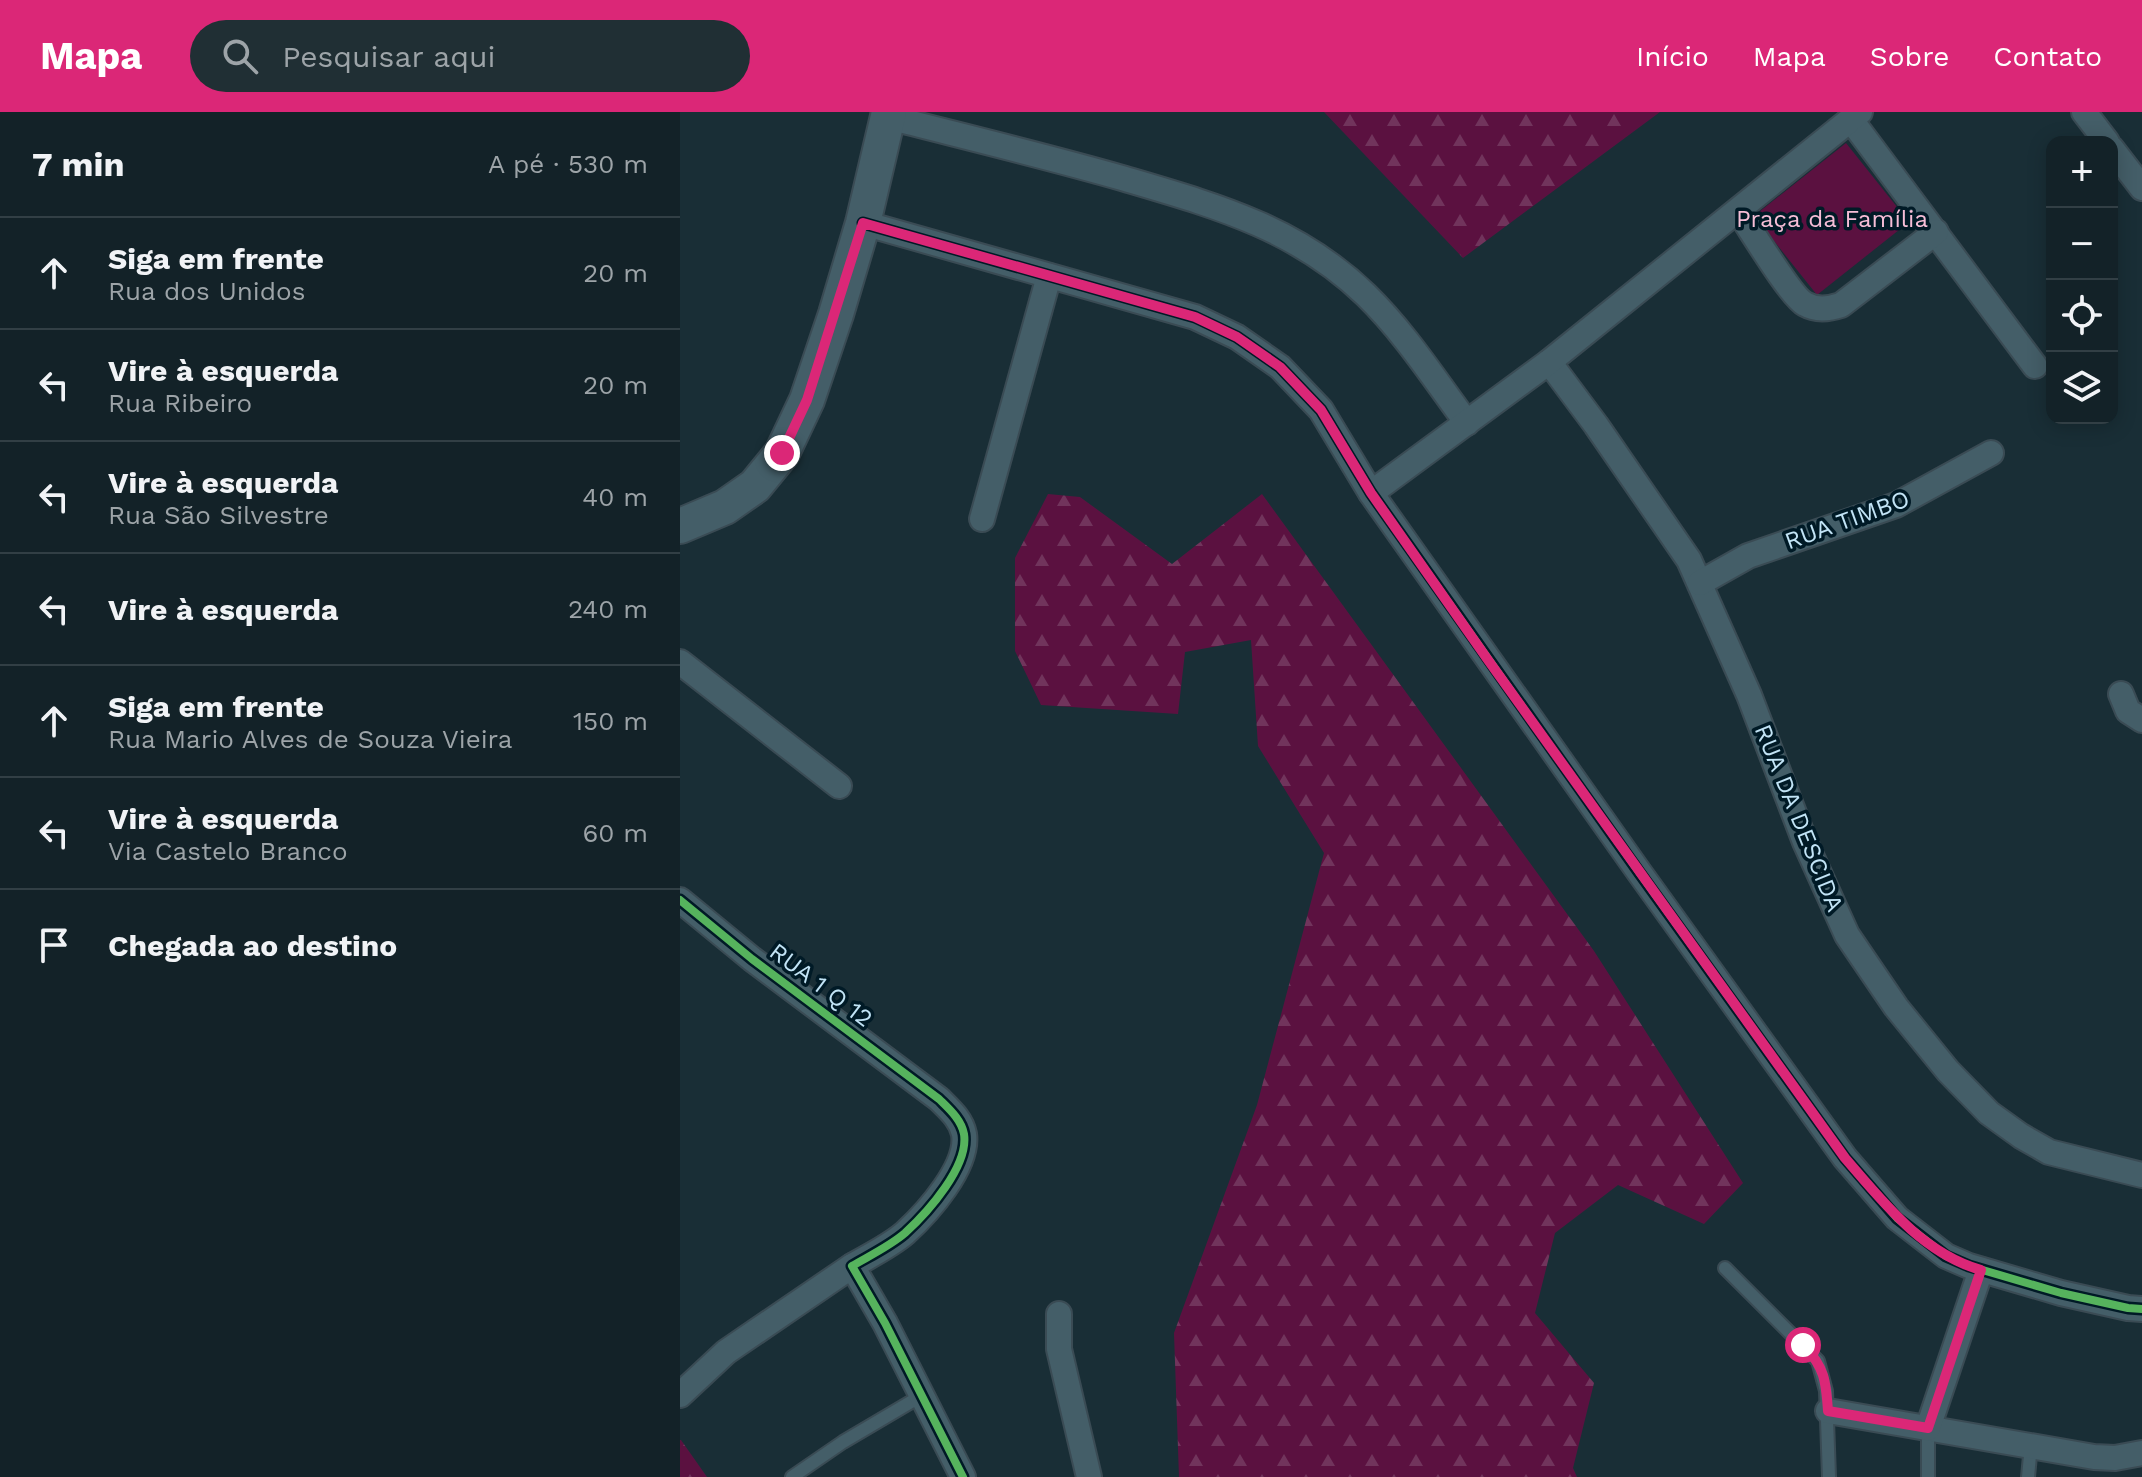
<!DOCTYPE html>
<html lang="pt">
<meta charset="utf-8">
<style>
body{margin:0;font-family:"Work Sans",sans-serif;background:#202f34;color:#f1f3f6}
.controls{position:absolute;right:24px;top:24px;display:grid;overflow:hidden;border-radius:16px;box-shadow:0 4px 20px #0003}
.controls button{width:72px;height:72px;display:grid;place-items:center;padding:0;border:0;border-bottom:2px solid #323f45;background:#132228;color:#f1f3f6;font:40px sans-serif}
.stop{position:absolute;width:24px;height:24px;margin:-18px;border:6px solid #db2777;border-radius:50%;background:#fff}
.stop.end{background:#db2777;border-color:#fff;box-shadow:0 2px 8px #0008}
.list{margin:0;padding:0;list-style:none}
h2{display:flex;justify-content:space-between;align-items:center;height:104px;margin:0;padding:0 32px;font-size:34px}
h2 small{font-size:26px;font-weight:400;color:#9da4a8}
.list li{display:grid;grid-template-columns:52px 1fr auto;gap:24px;align-items:center;box-sizing:border-box;height:112px;padding:0 32px;border-top:2px solid #323f45}
.list b{display:block;font-size:30px;white-space:nowrap}
.list p{margin:0;font-size:26px;white-space:nowrap;color:#9da4a8}
.list em{font-size:26px;font-style:normal;color:#9da4a8}
.icon{flex:none;width:44px;height:44px;fill:none;stroke:currentColor;stroke-width:2;stroke-linecap:round;stroke-linejoin:round}
.map{position:relative;flex:none;width:1462px;height:1365px;overflow:hidden}
header{display:flex;align-items:center;gap:48px;box-sizing:border-box;height:112px;padding:0 40px;background:#db2777;color:#fff}
header strong{font-size:38px}
nav{display:flex;gap:44px;margin-inline-start:auto;font-size:28px}
.search{width:560px;height:72px;background:#202f34;display:flex;align-items:center;gap:20px;box-sizing:border-box;padding:0 28px;border-radius:44px;color:#9da4a8;font-size:30px}
main{display:flex}
aside{flex:1;background:#132228}
.map>svg:first-child{display:block}
.forest{fill:url(#forest-firs)}
.green{fill:#5b1140}
.lines{fill:none;stroke-linecap:round;stroke-linejoin:round}
.lane-casing{stroke:#3a4b54;stroke-width:16}
.street-casing{stroke:#3a4b54;stroke-width:28}
.secondary-casing{stroke:#3a4b54;stroke-width:38}
.lane{stroke:#445e68;stroke-width:12}
.street{stroke:#445e68;stroke-width:24}
.secondary{stroke:#445e68;stroke-width:34}
.cycleway-casing{stroke:#001a26;stroke-width:13}
.cycleway{stroke:#56b35d;stroke-width:8}
.route{stroke:#db2777;stroke-width:10}
.labels{text-anchor:middle;dominant-baseline:central;stroke-width:7;stroke-linejoin:round;paint-order:stroke}
.park-label{font-size:24px;fill:#f6bed7;stroke:#001a26}
.street-label{font-size:24px;fill:#c2e4f6;stroke:#001a26}
</style>
<header>
<strong>Mapa</strong>
<div class="search"><svg class="icon" aria-label="search" viewBox="0 0 24 24"><circle cx="10" cy="10" r="6"/><path d="M15 15l6 6"/></svg>Pesquisar aqui</div>
<nav><a>Início</a><a>Mapa</a><a>Sobre</a><a>Contato</a></nav>
</header>
<main>
<aside>
<h2>7 min<small>A pé · 530 m</small></h2>
<ul class="list">
<li><svg class="icon" aria-label="ahead" viewBox="0 0 24 24"><path d="M12 20V5M6 11l6-6 6 6"/></svg><div><b>Siga em frente</b><p>Rua dos Unidos</p></div><em>20 m</em></li>
<li><svg class="icon" aria-label="left" viewBox="0 0 24 24"><path d="M17 20v-9H6M10 6l-5 5 5 5"/></svg><div><b>Vire à esquerda</b><p>Rua Ribeiro</p></div><em>20 m</em></li>
<li><svg class="icon" aria-label="left" viewBox="0 0 24 24"><path d="M17 20v-9H6M10 6l-5 5 5 5"/></svg><div><b>Vire à esquerda</b><p>Rua São Silvestre</p></div><em>40 m</em></li>
<li><svg class="icon" aria-label="left" viewBox="0 0 24 24"><path d="M17 20v-9H6M10 6l-5 5 5 5"/></svg><div><b>Vire à esquerda</b></div><em>240 m</em></li>
<li><svg class="icon" aria-label="ahead" viewBox="0 0 24 24"><path d="M12 20V5M6 11l6-6 6 6"/></svg><div><b>Siga em frente</b><p>Rua Mario Alves de Souza Vieira</p></div><em>150 m</em></li>
<li><svg class="icon" aria-label="left" viewBox="0 0 24 24"><path d="M17 20v-9H6M10 6l-5 5 5 5"/></svg><div><b>Vire à esquerda</b><p>Via Castelo Branco</p></div><em>60 m</em></li>
<li><svg class="icon" aria-label="arrive" viewBox="0 0 24 24"><path d="M6 21V4h12l-3 4 3 4H6"/></svg><div><b>Chegada ao destino</b></div></li>
</ul>
</aside>
<div class="map">
<svg width="1462" height="1365" viewBox="0 0 1462 1365">
<defs>
<pattern id="forest-firs" width="22" height="20" patternUnits="userSpaceOnUse" patternTransform="scale(2)"><rect width="22" height="20" fill="#5b1140"/><path d="M5 1l3.5 6h-7zM16 11l3.5 6h-7z" fill="#71345c"/></pattern>
</defs>
<rect width="100%" height="100%" fill="#192e36"/>
<!-- forest -->
<g class="forest">
<polygon points="644,0 980,0 783,146"/>
<polygon points="368,382 400,385 492,452 582,382 914,839 1063,1071 1024,1112 938,1073 875,1121 855,1201 914,1271 893,1356 897,1365 499,1365 494,1221 577,993 644,741 578,634 571,528 505,540 498,602 361,593 335,539 335,446"/>
<polygon points="0,1328 1,1328 27,1365 0,1365"/>
</g>
<!-- green -->
<polygon class="green" points="1166,31 1229,110 1137,183 1074,104"/>
<g class="lines">
<defs>
<g id="lane">
<polyline points="1045,1156 1138,1249 1146,1279 1149,1365"/>
<polyline points="1248,1316 1248,1365"/>
<polyline points="112,1365 163,1330 241,1284"/>
<polyline points="1348,1365 1351,1333"/>
</g>
<g id="street">
<polyline points="1404,0 1427,30"/>
<path d="M208,5C286,25 365,44 442,66C533,93 616,115 686,183C725,221 755,268 787,311"/>
<polyline points="1171,8 1355,254"/>
<polyline points="1432,37 1462,76"/>
<path d="M1058,99C1070,116 1111,185 1125,192C1137,199 1149,197 1161,193L1256,120"/>
<polyline points="183,111 515,205 557,225 600,255 641,298 691,381 959,760 1165,1046 1217,1106 1266,1144 1289,1154 1381,1181 1448,1196 1462,1197"/>
<polyline points="869,250 916,313 1009,448 1069,583 1125,730 1167,823 1216,895 1268,959 1309,1001 1341,1024 1369,1040 1462,1063"/>
<polyline points="691,381 869,250 1180,0"/>
<polyline points="302,407 369,164"/>
<polyline points="1020,471 1068,444 1216,393 1311,341"/>
<polyline points="0,550 159,674"/>
<polyline points="1441,582 1448,599 1462,608"/>
<path d="M0,788L72,847L259,987C269,997 281,1007 284,1022C289,1054 248,1100 225,1121C210,1134 189,1144 172,1154L205,1211L283,1365"/>
<polyline points="379,1202 379,1237 409,1365"/>
<polyline points="0,1283 46,1240 172,1154"/>
<polyline points="1148,1299 1414,1345 1435,1346 1462,1341"/>
<polyline points="1248,1316 1301,1158"/>
</g>
<polyline id="secondary" points="0,414 45,395 75,374 102,341 127,288 156,202 183,111 209,0"/>
</defs>
<!-- lane casing -->
<use href="#lane" class="lane-casing"/>
<!-- street casing -->
<use href="#street" class="street-casing"/>
<!-- secondary casing -->
<use href="#secondary" class="secondary-casing"/>
<!-- lane -->
<use href="#lane" class="lane"/>
<!-- street -->
<use href="#street" class="street"/>
<!-- secondary -->
<use href="#secondary" class="secondary"/>
<defs>
<g id="cycleway">
<polyline points="183,111 515,205 557,225 600,255 641,298 691,381 959,760 1165,1046 1217,1106 1266,1144 1289,1154 1381,1181 1448,1196 1462,1197"/>
<path d="M0,788L72,847L259,987C269,997 281,1007 284,1022C289,1054 248,1100 225,1121C210,1134 189,1144 172,1154L205,1211L283,1365"/>
</g>
</defs>
<!-- cycleway casing -->
<use href="#cycleway" class="cycleway-casing"/>
<!-- cycleway -->
<use href="#cycleway" class="cycleway"/>
</g>
<g class="lines">
<!-- route -->
<path class="route" d="M102,341L127,288L183,111L515,205L557,225L600,255L641,298L691,381L808,548L1165,1046C1203,1090 1242,1141 1301,1158L1248,1316L1148,1299C1146,1270 1145,1255 1123,1233"/>
</g>
<g class="labels">
<!-- park labels -->
<g class="park-label">
<text x="1152" y="107">Praça da Família</text>
</g>
<!-- street labels -->
<g class="street-label">
<text transform="translate(1167 408) rotate(-20)">RUA TIMBO</text>
<text transform="translate(1119 706) rotate(68)">RUA DA DESCIDA</text>
<text transform="translate(141 873) rotate(37)">RUA 1 Q 12</text>
</g>
</g>
</svg>
<div class="controls">
<button>+</button>
<button>−</button>
<button><svg class="icon" aria-label="locate" viewBox="0 0 24 24"><circle cx="12" cy="12" r="6"/><path d="M12 2v4M12 18v4M2 12h4M18 12h4"/></svg></button>
<button><svg class="icon" aria-label="layers" viewBox="0 0 24 24"><path d="M12 4l9 5-9 5-9-5zM3 14l9 5 9-5"/></svg></button>
</div>
<div class="stop" style="left:1123px;top:1233px"></div>
<div class="stop end" style="left:102px;top:341px"></div>
</div>
</main>
